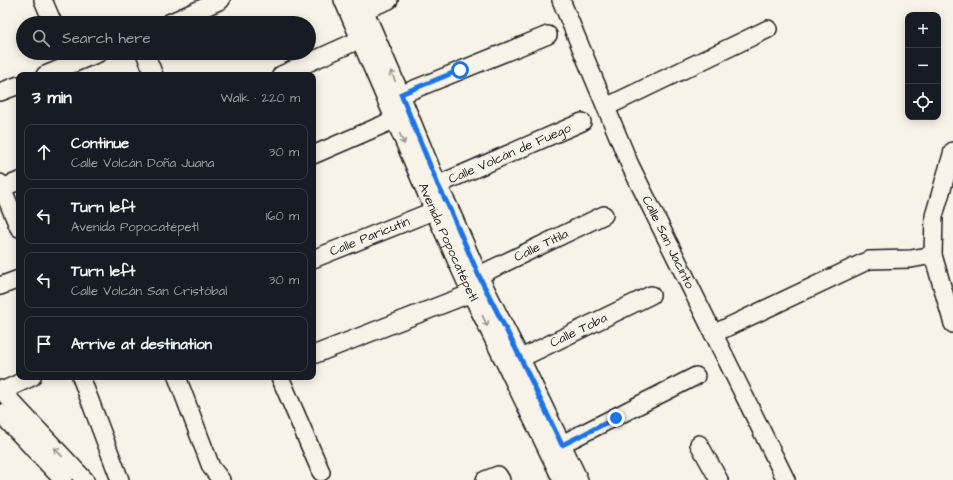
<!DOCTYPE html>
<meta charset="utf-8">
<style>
body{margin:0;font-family:"Architects Daughter",sans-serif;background:#242831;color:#f1f3f6}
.controls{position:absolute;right:12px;top:12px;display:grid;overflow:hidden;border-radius:8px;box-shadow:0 2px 10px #0003}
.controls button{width:36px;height:36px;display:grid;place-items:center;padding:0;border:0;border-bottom:1px solid #363941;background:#171b24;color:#f1f3f6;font:20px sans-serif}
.stop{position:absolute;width:12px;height:12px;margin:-9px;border:3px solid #1a73e8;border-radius:50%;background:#fff}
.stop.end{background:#1a73e8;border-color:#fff;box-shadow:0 1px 4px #0008}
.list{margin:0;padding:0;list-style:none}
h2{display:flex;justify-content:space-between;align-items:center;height:52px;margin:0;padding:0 16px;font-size:17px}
h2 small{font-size:13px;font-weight:400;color:#9ea1a6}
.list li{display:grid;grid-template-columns:26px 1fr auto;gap:12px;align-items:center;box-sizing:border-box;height:56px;margin:0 8px 8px;padding:0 8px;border:1px solid #363941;border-radius:8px}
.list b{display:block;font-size:15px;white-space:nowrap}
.list p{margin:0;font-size:13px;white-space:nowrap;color:#9ea1a6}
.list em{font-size:13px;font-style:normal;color:#9ea1a6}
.icon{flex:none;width:22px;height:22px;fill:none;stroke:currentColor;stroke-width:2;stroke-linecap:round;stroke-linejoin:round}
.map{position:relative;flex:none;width:953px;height:480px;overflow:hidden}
.search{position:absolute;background:#171b24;box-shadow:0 2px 10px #0003;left:16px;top:16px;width:300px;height:44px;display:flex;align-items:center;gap:10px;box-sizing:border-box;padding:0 14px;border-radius:22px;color:#9ea1a6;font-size:15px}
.panel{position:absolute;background:#171b24;box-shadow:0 2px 10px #0003;left:16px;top:72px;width:300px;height:308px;border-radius:8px}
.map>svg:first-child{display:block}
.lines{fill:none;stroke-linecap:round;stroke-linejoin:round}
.street-casing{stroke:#1c1c1c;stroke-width:20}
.street{stroke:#f7f3e8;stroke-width:17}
.oneway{stroke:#94928c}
.route{stroke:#1a73e8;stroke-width:5}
.labels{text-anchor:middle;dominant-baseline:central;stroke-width:4;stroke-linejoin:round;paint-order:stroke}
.street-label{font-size:13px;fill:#1c1c1c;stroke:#f7f3e8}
</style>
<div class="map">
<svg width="953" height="480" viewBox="0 0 953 480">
<rect width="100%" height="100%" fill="#f7f3e8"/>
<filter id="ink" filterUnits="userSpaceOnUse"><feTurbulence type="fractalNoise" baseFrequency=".025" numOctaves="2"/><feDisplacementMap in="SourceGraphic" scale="8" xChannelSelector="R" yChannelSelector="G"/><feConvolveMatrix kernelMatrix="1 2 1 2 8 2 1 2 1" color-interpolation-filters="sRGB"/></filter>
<g filter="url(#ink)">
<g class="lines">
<defs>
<g id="street">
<polyline points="43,0 53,23"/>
<path id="s1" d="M343,0L434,211L471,293L562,480"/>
<polyline points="360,0 401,95 438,185 448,205 479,276 521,359 579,480"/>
<path id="s2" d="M561,0L630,165L786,480"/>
<polyline points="364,10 389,0"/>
<polyline points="169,23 221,0"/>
<polyline points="145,53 154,75"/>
<polyline points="45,75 99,53"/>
<polyline points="281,75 370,35"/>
<polyline points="0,92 19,85"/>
<polyline points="390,99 548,35"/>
<polyline points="606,107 768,29"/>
<polyline points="953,151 934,216 933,255 953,324"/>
<polyline points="313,155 403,116"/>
<polyline points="0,183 19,228"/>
<polyline points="2,188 19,181"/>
<path id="s3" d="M428,189L582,122"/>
<path id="s4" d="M313,259L443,207"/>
<path id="s5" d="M469,280L604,215"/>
<polyline points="0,286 19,279"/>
<polyline points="713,334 869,260 911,259 933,255"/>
<polyline points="313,355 482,289"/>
<path id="s6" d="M511,363L651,295"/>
<polyline points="81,377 120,480"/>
<polyline points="177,377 211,467 221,480"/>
<polyline points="280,377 321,472"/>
<polyline points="0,389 85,480"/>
<polyline points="0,392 32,377"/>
<polyline points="0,413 63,480"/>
<polyline points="699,444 719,480"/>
<polyline points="552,449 696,376"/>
<polyline points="485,480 498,475 501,480"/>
</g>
</defs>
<!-- street casing -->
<use href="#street" class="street-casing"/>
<!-- street -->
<use href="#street" class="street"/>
</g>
<!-- one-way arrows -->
<defs><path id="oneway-shaft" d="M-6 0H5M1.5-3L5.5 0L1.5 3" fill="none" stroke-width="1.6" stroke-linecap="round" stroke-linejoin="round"/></defs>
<g class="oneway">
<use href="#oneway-shaft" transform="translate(393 76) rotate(-113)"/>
<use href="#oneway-shaft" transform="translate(402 139) rotate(67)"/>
<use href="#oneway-shaft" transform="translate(485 321) rotate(64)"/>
<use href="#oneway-shaft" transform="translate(58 452) rotate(-133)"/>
</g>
</g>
<g class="lines" filter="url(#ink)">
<!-- route -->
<polyline class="route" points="460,70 401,94 438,185 448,205 479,276 521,359 562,445 616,418"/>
</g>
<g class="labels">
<!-- street labels -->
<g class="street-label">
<text stroke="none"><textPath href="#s3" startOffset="89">Calle Volcán de Fuego</textPath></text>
<text stroke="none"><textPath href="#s4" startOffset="61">Calle Paricutín</textPath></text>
<text stroke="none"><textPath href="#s1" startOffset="264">Avenida Popocatépetl</textPath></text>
<text stroke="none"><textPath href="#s2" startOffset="265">Calle San Jacinto</textPath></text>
<text stroke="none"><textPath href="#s5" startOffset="80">Calle Titila</textPath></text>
<text stroke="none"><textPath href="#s6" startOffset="75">Calle Toba</textPath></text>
</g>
</g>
</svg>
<div class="controls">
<button>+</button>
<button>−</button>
<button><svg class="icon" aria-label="locate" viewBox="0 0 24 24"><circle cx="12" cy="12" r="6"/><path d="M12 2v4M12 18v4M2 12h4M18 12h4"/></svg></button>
</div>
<div class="stop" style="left:460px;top:70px"></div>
<div class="stop end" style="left:616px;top:418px"></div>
<div class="search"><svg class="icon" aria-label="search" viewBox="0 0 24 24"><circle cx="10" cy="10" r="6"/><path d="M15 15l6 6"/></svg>Search here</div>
<section class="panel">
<h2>3 min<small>Walk · 220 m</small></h2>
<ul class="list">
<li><svg class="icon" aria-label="ahead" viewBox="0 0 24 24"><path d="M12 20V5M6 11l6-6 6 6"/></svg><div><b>Continue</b><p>Calle Volcán Doña Juana</p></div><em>30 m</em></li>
<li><svg class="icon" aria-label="left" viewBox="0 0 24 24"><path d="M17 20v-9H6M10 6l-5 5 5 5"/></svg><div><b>Turn left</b><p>Avenida Popocatépetl</p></div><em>160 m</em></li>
<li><svg class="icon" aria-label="left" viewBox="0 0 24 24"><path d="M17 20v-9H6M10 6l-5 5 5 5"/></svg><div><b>Turn left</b><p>Calle Volcán San Cristóbal</p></div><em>30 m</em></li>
<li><svg class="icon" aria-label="arrive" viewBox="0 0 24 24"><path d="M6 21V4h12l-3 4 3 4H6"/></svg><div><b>Arrive at destination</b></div></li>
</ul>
</section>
</div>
